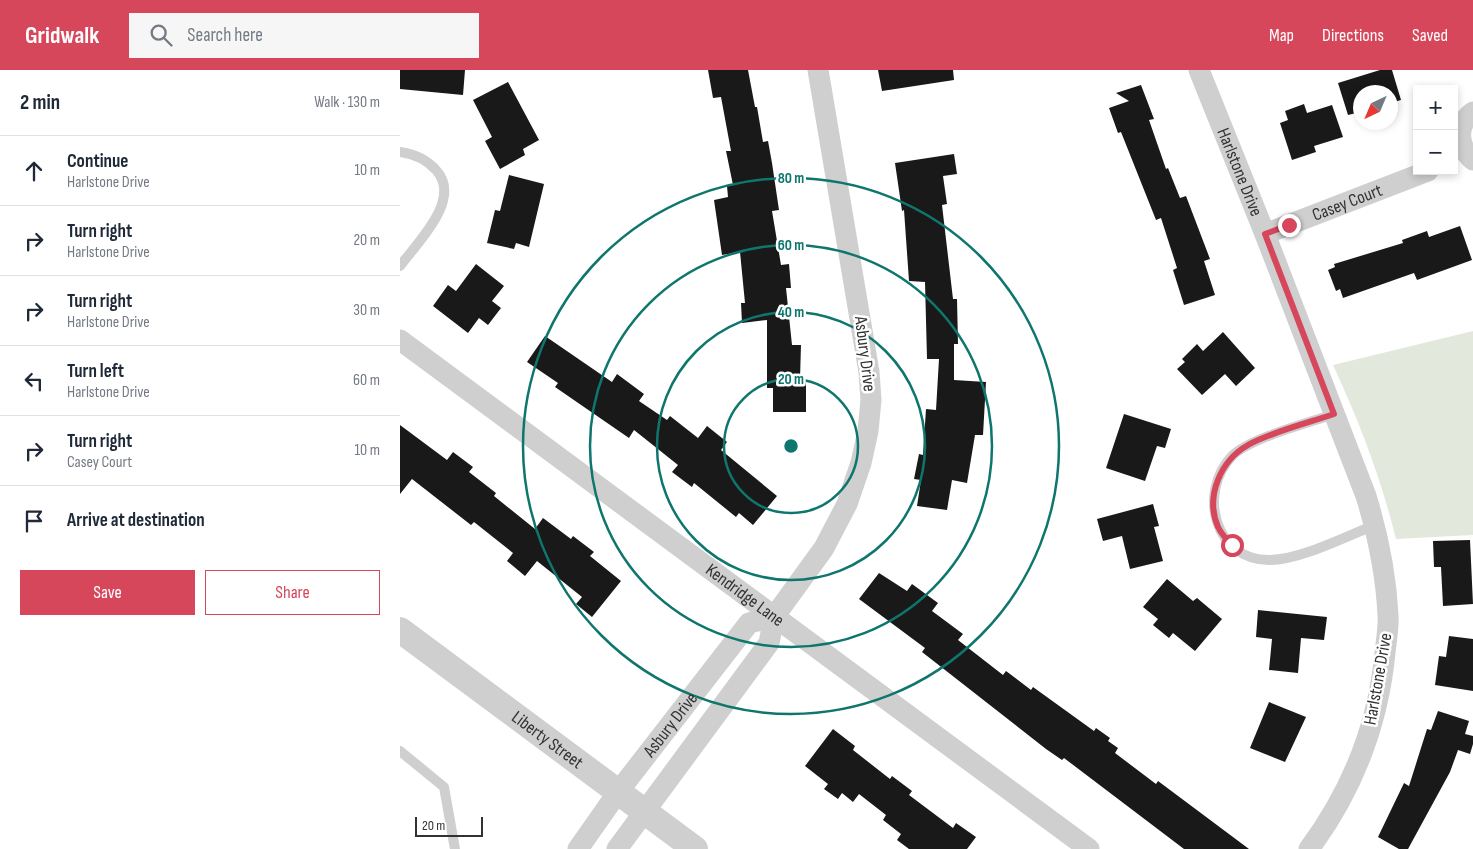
<!DOCTYPE html>
<meta charset="utf-8">
<style>
body{margin:0;font-family:"Sofia Sans Condensed",sans-serif;background:#f6f6f7;color:#1f2937}
.controls{position:absolute;right:15px;top:15px;display:grid;overflow:hidden;border-radius:0px;box-shadow:0 2px 8px #0003}
.controls button{width:45px;height:45px;display:grid;place-items:center;padding:0;border:0;border-bottom:1px solid #e0e1e3;background:#fff;color:#1f2937;font:25px sans-serif}
.compass{position:absolute;left:953px;top:15px;width:45px;height:45px;border-radius:50%;background:#fff;box-shadow:0 2px 8px #0003;rotate:224deg}
.scale{position:absolute;left:15px;bottom:12px;width:68px;box-sizing:border-box;padding-left:5px;border:2px solid #323232;border-top:0;font-size:14px;line-height:18px;white-space:nowrap;color:#323232;-webkit-text-stroke:4px #fff;paint-order:stroke}
.stop{position:absolute;width:15px;height:15px;margin:-11px;border:4px solid #d6475b;border-radius:50%;background:#fff}
.stop.end{background:#d6475b;border-color:#fff;box-shadow:0 1px 5px #0008}
.list{margin:0;padding:0;list-style:none}
h2{display:flex;justify-content:space-between;align-items:center;height:65px;margin:0;padding:0 20px;font-size:21px}
h2 small{font-size:16px;font-weight:400;color:#747a83}
.list li{display:grid;grid-template-columns:32px 1fr auto;gap:15px;align-items:center;box-sizing:border-box;height:70px;padding:0 20px;border-top:1px solid #e0e1e3}
.list b{display:block;font-size:19px;white-space:nowrap}
.list p{margin:0;font-size:16px;white-space:nowrap;color:#747a83}
.list em{font-size:16px;font-style:normal;color:#747a83}
.actions{display:flex;gap:10px;padding:15px 20px}
.actions a{flex:1;padding:11px 0;border:1px solid #d6475b;border-radius:0px;text-align:center;font-size:18px;color:#d6475b}
.actions .main{background:#d6475b;color:#fff}
.icon{flex:none;width:28px;height:28px;fill:none;stroke:currentColor;stroke-width:2;stroke-linecap:round;stroke-linejoin:round}
.map{position:relative;flex:none;width:1073px;height:779px;overflow:hidden}
header{display:flex;align-items:center;gap:30px;box-sizing:border-box;height:70px;padding:0 25px;background:#d6475b;color:#fff}
header strong{font-size:24px}
nav{display:flex;gap:28px;margin-inline-start:auto;font-size:18px}
.search{width:350px;height:45px;background:#f6f6f7;display:flex;align-items:center;gap:12px;box-sizing:border-box;padding:0 18px;border-radius:0px;color:#747a83;font-size:19px}
main{display:flex}
aside{flex:1;background:#fff}
.map>svg:first-child{display:block}
.green{fill:#e3e8dc}
.building{fill:#191919}
.lines{fill:none;stroke-linecap:round;stroke-linejoin:round}
.service{stroke:#cfcfcf;stroke-width:10}
.minor{stroke:#cfcfcf;stroke-width:21}
.tertiary{stroke:#cfcfcf;stroke-width:26}
.route{stroke:#d6475b;stroke-width:6}
.ring{fill:none;stroke:#0f766e;stroke-width:2.5}
.labels{text-anchor:middle;dominant-baseline:central;stroke-width:5;stroke-linejoin:round;paint-order:stroke}
.street-label{font-size:18px;fill:#323232;stroke:#fff}
.centre{fill:#0f766e;stroke:#fff;stroke-width:2.5}
.ring-label{font-size:15px;text-anchor:middle;font-weight:bold;fill:#0f766e;stroke:#fff;stroke-width:5;stroke-linejoin:round;paint-order:stroke}
</style>
<header>
<strong>Gridwalk</strong>
<div class="search"><svg class="icon" aria-label="search" viewBox="0 0 24 24"><circle cx="10" cy="10" r="6"/><path d="M15 15l6 6"/></svg>Search here</div>
<nav><a>Map</a><a>Directions</a><a>Saved</a></nav>
</header>
<main>
<aside>
<h2>2 min<small>Walk · 130 m</small></h2>
<ul class="list">
<li><svg class="icon" aria-label="ahead" viewBox="0 0 24 24"><path d="M12 20V5M6 11l6-6 6 6"/></svg><div><b>Continue</b><p>Harlstone Drive</p></div><em>10 m</em></li>
<li><svg class="icon" aria-label="right" viewBox="0 0 24 24"><path d="M7 20v-9h11M14 6l5 5-5 5"/></svg><div><b>Turn right</b><p>Harlstone Drive</p></div><em>20 m</em></li>
<li><svg class="icon" aria-label="right" viewBox="0 0 24 24"><path d="M7 20v-9h11M14 6l5 5-5 5"/></svg><div><b>Turn right</b><p>Harlstone Drive</p></div><em>30 m</em></li>
<li><svg class="icon" aria-label="left" viewBox="0 0 24 24"><path d="M17 20v-9H6M10 6l-5 5 5 5"/></svg><div><b>Turn left</b><p>Harlstone Drive</p></div><em>60 m</em></li>
<li><svg class="icon" aria-label="right" viewBox="0 0 24 24"><path d="M7 20v-9h11M14 6l5 5-5 5"/></svg><div><b>Turn right</b><p>Casey Court</p></div><em>10 m</em></li>
<li><svg class="icon" aria-label="arrive" viewBox="0 0 24 24"><path d="M6 21V4h12l-3 4 3 4H6"/></svg><div><b>Arrive at destination</b></div></li>
</ul>
<div class="actions"><a class="main">Save</a><a>Share</a></div>
</aside>
<div class="map">
<svg width="1073" height="779" viewBox="0 0 1073 779">
<rect width="100%" height="100%" fill="#fff"/>
<!-- green -->
<path class="green" d="M1073,261V465L996,469C981,408 959,351 933,295Z"/>
<!-- building -->
<g class="building">
<polygon points="0,0 65,0 63,25 0,19"/>
<polygon points="308,0 348,0 355,37 357,37 363,72 368,71 372,93 379,140 372,141 381,195 389,194 391,218 386,218 392,275 401,275 400,309 406,309 406,342 373,342 373,318 367,318 367,250 342,253 341,233 345,233 340,182 322,185 314,130 328,127 327,116 333,115 326,81 331,81 321,27 313,28"/>
<polygon points="478,0 553,0 554,10 482,21"/>
<polygon points="980,0 992,0 1001,30 990,33 990,22 960,22 960,42 948,45 938,13"/>
<polygon points="108,12 139,70 123,79 125,85 100,99 85,71 92,67 73,30"/>
<polygon points="741,15 754,49 749,50 766,99 768,98 780,128 786,126 810,189 804,191 815,225 784,235 773,200 777,198 761,148 756,150 721,62 718,63 709,38 729,31 716,23"/>
<polygon points="904,34 907,43 932,35 943,67 914,76 916,82 892,90 880,53 888,50 885,41"/>
<polygon points="554,84 557,104 543,106 547,134 542,135 553,229 557,229 558,274 554,274 554,310 586,312 583,365 575,365 567,413 552,410 547,440 517,436 521,410 514,409 519,384 523,385 526,339 536,340 539,289 527,289 525,212 509,211 504,140 502,141 495,93"/>
<polygon points="109,105 144,114 129,177 116,173 114,179 87,173 95,140 100,141"/>
<polygon points="1060,156 1072,190 1017,210 1014,203 943,228 940,219 936,221 928,200 935,197 934,194 1003,173 1002,170 1027,161 1029,167"/>
<polygon points="76,194 104,216 92,231 101,238 88,255 79,248 68,263 33,236 48,215 56,221"/>
<polygon points="823,262 855,298 836,316 825,304 802,325 777,299 785,292 782,289 797,274 803,281"/>
<polygon points="145,266 212,312 217,304 244,324 239,331 267,350 270,346 298,368 307,356 327,372 321,380 377,426 353,455 339,443 336,447 294,413 292,417 272,402 278,395 234,360 229,368 155,317 158,313 127,292"/>
<polygon points="724,344 771,359 765,378 757,376 745,411 706,398"/>
<polygon points="0,355 47,390 53,382 73,397 69,402 96,423 94,426 135,459 143,448 171,469 173,466 194,482 190,486 221,511 192,547 176,534 182,527 137,491 125,506 107,491 113,483 74,452 71,455 12,409 0,424"/>
<polygon points="753,434 759,456 754,457 763,491 730,499 722,466 703,471 697,449"/>
<polygon points="1070,470 1073,534 1043,536 1041,497 1034,497 1033,471"/>
<polygon points="479,503 507,521 512,514 538,533 532,541 563,564 558,570 603,605 606,601 631,620 633,617 694,661 696,658 710,668 708,671 718,678 715,683 756,714 758,711 849,779 784,779 664,688 662,690 646,679 522,582 525,578 459,529"/>
<polygon points="767,509 793,531 797,528 822,549 795,581 773,563 769,568 753,555 758,549 743,537"/>
<polygon points="858,540 927,547 924,570 901,568 898,603 869,600 872,569 856,567"/>
<polygon points="1049,566 1073,569 1073,621 1035,615 1039,586 1046,587"/>
<polygon points="869,632 906,647 885,692 850,678"/>
<polygon points="1038,641 1069,651 1065,664 1073,666 1073,674 1070,684 1058,680 1050,702 1008,779 999,779 978,767 1004,713 1009,716 1027,659 1031,660"/>
<polygon points="433,659 455,676 453,680 490,709 492,706 512,721 509,725 553,758 556,753 576,767 567,779 509,779 497,770 501,764 483,750 486,745 459,724 453,732 442,723 438,729 424,719 428,714 405,696"/>
</g>
<g class="lines">
<!-- service -->
<g class="service">
<path d="M0,82C15,84 26,89 36,100C63,129 17,173 0,196"/>
<path d="M934,344C909,353 850,368 832,386C797,423 815,491 870,490C900,490 947,466 975,455"/>
<polyline points="0,681 44,717 55,779"/>
</g>
<!-- minor -->
<g class="minor">
<path id="s1" d="M799,0L865,164L966,426C978,465 986,505 988,545C989,558 986,571 985,583C978,655 952,721 909,779"/>
<path d="M1073,42C1055,55 1058,77 1073,90"/>
<path id="s2" d="M865,164L1028,101"/>
<path id="s3" d="M0,270L689,779"/>
<path id="s4" d="M178,779L218,722L349,553L374,547"/>
<polyline points="217,779 369,573 374,547 424,478 447,434 461,393 468,361 471,330 469,302 418,0"/>
</g>
<!-- tertiary -->
<path class="tertiary" id="s5" d="M0,560L295,779"/>
</g>
<g class="lines">
<!-- route -->
<path class="route" d="M832,475C827,470 821,463 818,457C805,427 820,391 848,375C871,362 908,353 934,344L865,164L889,155"/>
</g>
<!-- distance rings -->
<g class="ring">
<circle cx="391" cy="376" r="67"/>
<circle cx="391" cy="376" r="134"/>
<circle cx="391" cy="376" r="201"/>
<circle cx="391" cy="376" r="268"/>
</g>
<g class="labels">
<!-- street labels -->
<g class="street-label">
<text stroke="none"><textPath href="#s1" startOffset="110">Harlstone Drive</textPath></text>
<text stroke="none"><textPath href="#s2" startOffset="88">Casey Court</textPath></text>
<text transform="translate(465 284) rotate(83)">Asbury Drive</text>
<text stroke="none"><textPath href="#s3" startOffset="429">Kendridge Lane</textPath></text>
<text transform="translate(978 609) rotate(-80)">Harlstone Drive</text>
<text stroke="none"><textPath href="#s4" startOffset="155">Asbury Drive</textPath></text>
<text stroke="none"><textPath href="#s5" startOffset="184">Liberty Street</textPath></text>
</g>
</g>
<circle cx="391" cy="376" r="8" class="centre"/>
<g class="ring-label">
<text x="391" y="113">80 m</text>
<text x="391" y="180">60 m</text>
<text x="391" y="247">40 m</text>
<text x="391" y="314">20 m</text>
</g>
</svg>
<div class="controls">
<button>+</button>
<button>−</button>
</div>
<svg class="compass" viewBox="-18 -18 36 36"><path d="M0-13l5 13h-10z" fill="#e53935"/><path d="M0 13l5-13h-10z" fill="#747a83"/></svg>
<div class="scale">20 m</div>
<div class="stop" style="left:832px;top:475px"></div>
<div class="stop end" style="left:889px;top:155px"></div>
</div>
</main>
